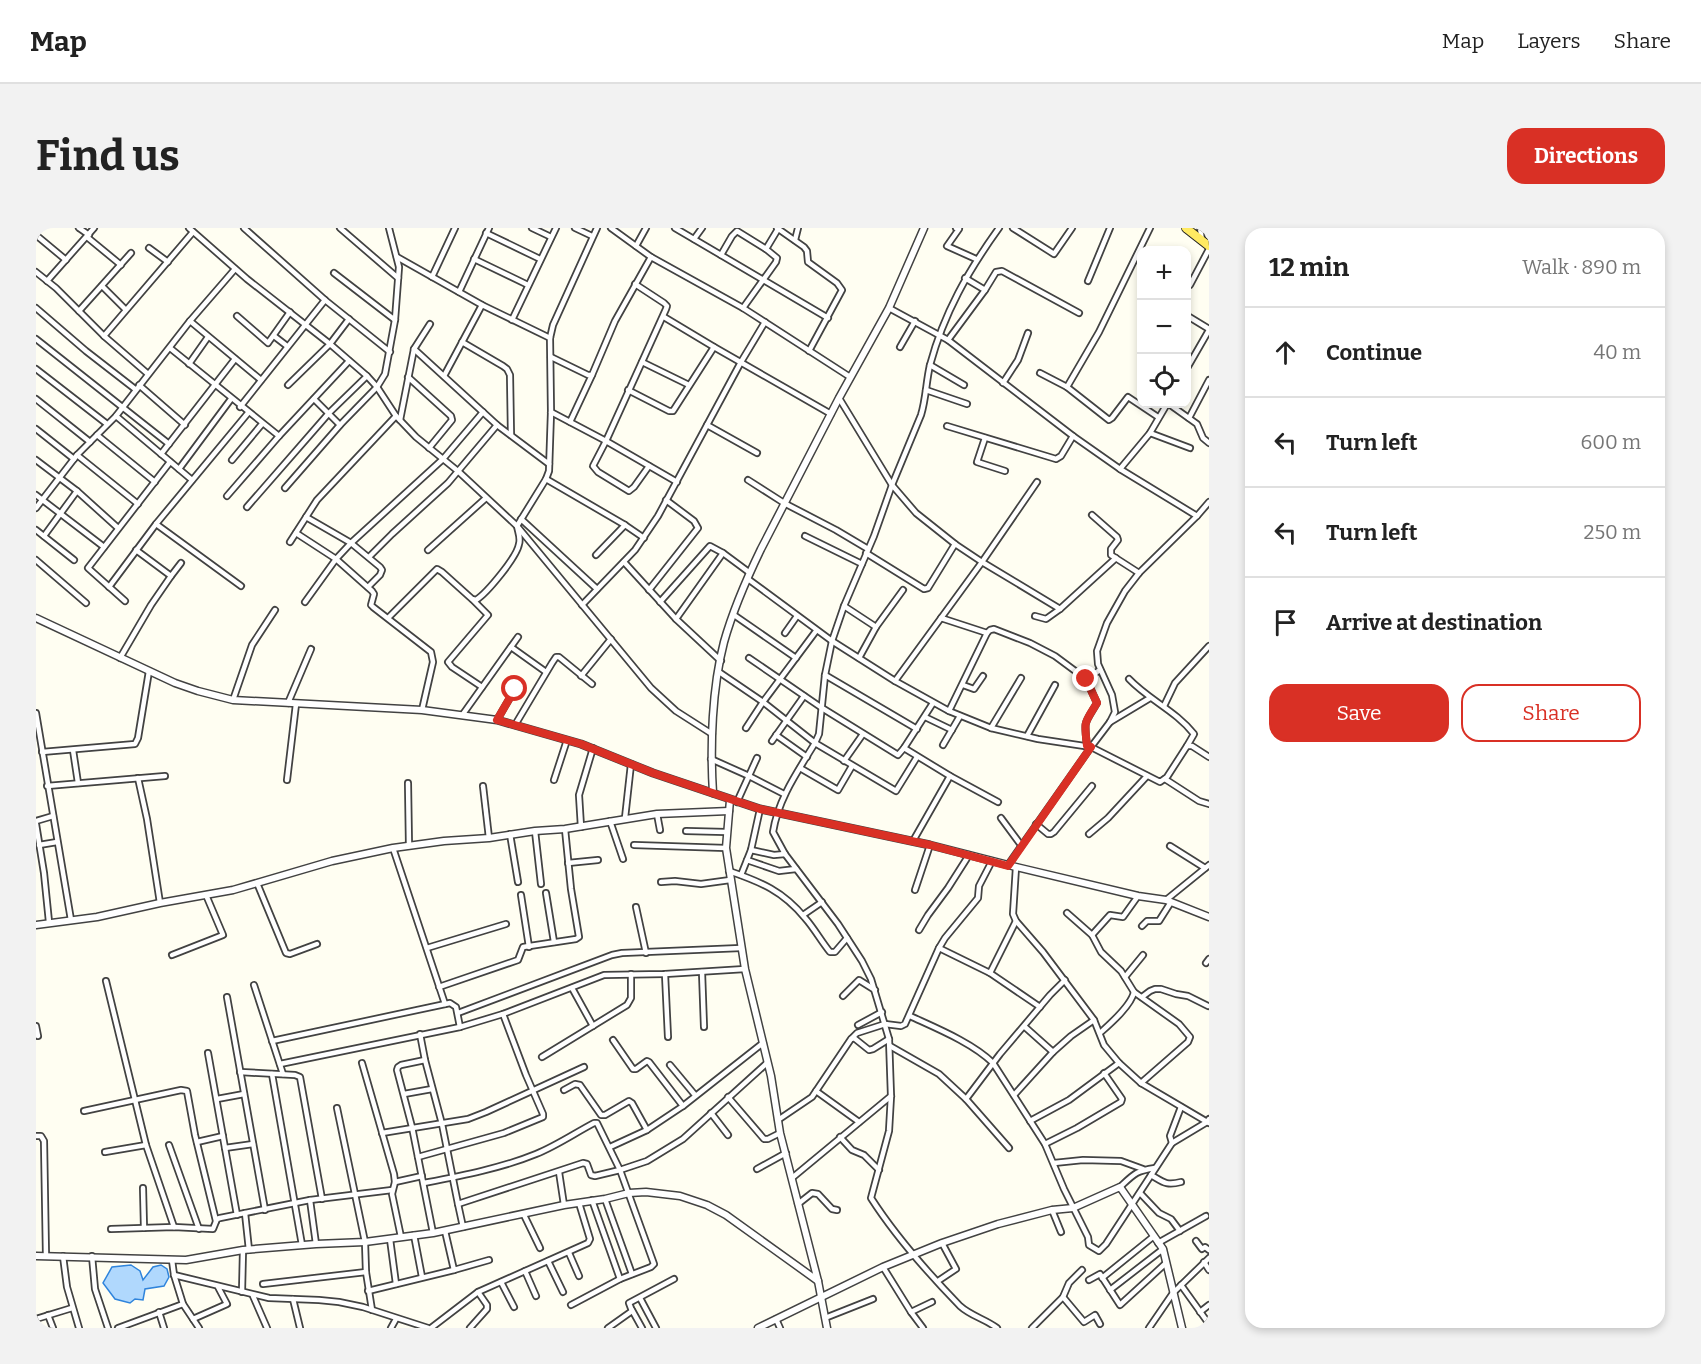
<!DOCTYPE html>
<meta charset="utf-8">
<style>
body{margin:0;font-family:Bitter,serif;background:#f2f2f2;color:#222}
.controls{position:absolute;right:18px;top:18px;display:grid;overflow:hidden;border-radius:12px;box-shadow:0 3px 9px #0003}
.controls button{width:54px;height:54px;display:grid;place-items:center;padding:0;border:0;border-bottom:2px solid #e0e0e0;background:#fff;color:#222;font:30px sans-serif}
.stop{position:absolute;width:18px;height:18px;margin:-14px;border:4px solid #d93025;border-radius:50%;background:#fff}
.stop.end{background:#d93025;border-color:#fff;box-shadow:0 2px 6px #0008}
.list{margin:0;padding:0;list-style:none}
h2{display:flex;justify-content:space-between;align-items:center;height:78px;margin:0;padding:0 24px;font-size:26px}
h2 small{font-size:20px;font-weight:400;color:#767676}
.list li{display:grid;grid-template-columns:39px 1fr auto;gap:18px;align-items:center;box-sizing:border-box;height:90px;padding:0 24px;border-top:2px solid #e0e0e0}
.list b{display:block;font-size:22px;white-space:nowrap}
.list em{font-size:20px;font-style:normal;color:#767676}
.actions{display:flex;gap:12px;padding:18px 24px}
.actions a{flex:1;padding:14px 0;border:2px solid #d93025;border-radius:18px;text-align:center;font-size:21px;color:#d93025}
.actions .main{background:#d93025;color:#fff}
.icon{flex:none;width:33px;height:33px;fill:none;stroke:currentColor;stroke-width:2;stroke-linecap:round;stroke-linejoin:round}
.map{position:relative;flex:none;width:1173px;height:1100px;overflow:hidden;border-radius:18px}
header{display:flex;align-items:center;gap:36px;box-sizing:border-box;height:84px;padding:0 30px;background:#fff;border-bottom:2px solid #e0e0e0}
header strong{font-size:28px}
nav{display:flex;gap:33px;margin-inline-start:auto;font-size:21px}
.intro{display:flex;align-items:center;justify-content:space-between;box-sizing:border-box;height:144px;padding:0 36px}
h1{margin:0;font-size:42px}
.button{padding:15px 27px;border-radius:18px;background:#d93025;color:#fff;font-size:21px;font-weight:700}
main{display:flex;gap:36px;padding:0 36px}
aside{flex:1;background:#fff;border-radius:18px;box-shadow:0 3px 9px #0003}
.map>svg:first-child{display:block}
.water{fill:#b0d8fd;stroke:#2f84dc;stroke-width:1.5}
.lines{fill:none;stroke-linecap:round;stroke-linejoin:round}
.minor-casing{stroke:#424242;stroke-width:8}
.tertiary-casing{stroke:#424242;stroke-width:9}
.primary-casing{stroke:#202020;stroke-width:10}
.minor{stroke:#fff;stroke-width:4.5}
.tertiary{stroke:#fff;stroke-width:6}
.primary{stroke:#ffea62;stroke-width:8}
.route{stroke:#d93025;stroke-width:8}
</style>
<header>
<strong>Map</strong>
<nav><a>Map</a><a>Layers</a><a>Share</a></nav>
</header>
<div class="intro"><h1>Find us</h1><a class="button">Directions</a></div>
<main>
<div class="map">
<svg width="1173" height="1100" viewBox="0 0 1173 1100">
<rect width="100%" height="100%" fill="#fffef2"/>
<!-- water -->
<polygon class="water" points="95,1037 104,1043 107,1052 117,1039 125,1037 131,1041 133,1049 128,1058 109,1061 107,1072 99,1071 94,1075 79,1071 67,1055 76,1039"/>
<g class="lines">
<defs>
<g id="minor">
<polyline points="43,0 53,7"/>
<polyline points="153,0 211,51 294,116 331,148 341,159 360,188 380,209 423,244 481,298 615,460 640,483 676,506"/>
<polyline points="208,0 289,72 354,124"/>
<polyline points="304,0 362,50"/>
<polyline points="496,0 515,9"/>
<polyline points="539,0 556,8"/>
<polyline points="575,0 615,29 707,80 814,149"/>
<polyline points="639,0 792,90"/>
<polyline points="741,0 768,19 771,23 772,34 801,55 806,62 773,123"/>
<polyline points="920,0 923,1 911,18 940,31"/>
<polyline points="977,0 1018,26 1036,0"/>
<polyline points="1164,0 1166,12"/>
<polyline points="450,5 504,31"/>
<polyline points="0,7 30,32"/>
<polyline points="51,9 85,37"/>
<polyline points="658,11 666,0"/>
<polyline points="759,12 762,0"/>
<polyline points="600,18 610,0"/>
<polyline points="113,20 132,34"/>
<polyline points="730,21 742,1"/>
<polyline points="685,27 696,8 701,3 730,21 741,30 740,34 707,80"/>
<polyline points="361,29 446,77 514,110"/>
<polyline points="438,31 492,57"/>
<polyline points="0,44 20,60 68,108 112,146"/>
<polyline points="298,45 359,92"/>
<polyline points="396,49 419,0"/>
<polyline points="929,50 949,62 960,44 966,43 1043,85"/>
<polyline points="11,53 58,0"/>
<polyline points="1052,53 1074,0"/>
<polyline points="599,56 628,75 631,78 630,81 570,213 557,238 562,244 593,263 598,259 613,238"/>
<polyline points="1154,57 1173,21"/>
<polyline points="66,58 89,81"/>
<polyline points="423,64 453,0"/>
<polyline points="0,80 50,123 99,161"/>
<polyline points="853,80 912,112 1037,208 1084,241 1161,288"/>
<polyline points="43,83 95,25"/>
<polyline points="1150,87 1173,101"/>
<polyline points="201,88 232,115 254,84"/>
<polyline points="628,89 678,119 795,186"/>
<polyline points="476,92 520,0"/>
<polyline points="154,93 225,152"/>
<polyline points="68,108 157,4"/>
<polyline points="238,108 251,118"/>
<polyline points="0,111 133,216"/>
<polyline points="912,112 949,62"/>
<polyline points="426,114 467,138 471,141 474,147 475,207"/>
<polyline points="864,119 879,93"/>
<polyline points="134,120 243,208"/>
<polyline points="378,121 461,197 513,236"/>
<polyline points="515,129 552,147 556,147 579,93 615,29"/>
<polyline points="606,134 653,157"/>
<polyline points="153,136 172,109"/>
<polyline points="894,137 928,157"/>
<polyline points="0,141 71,196"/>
<polyline points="1150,142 1173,102"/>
<polyline points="1004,145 1031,159 1073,192 1076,190 1092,169 1122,189"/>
<polyline points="408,148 446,77"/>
<polyline points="372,149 415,188 416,192 393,220"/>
<polyline points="967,155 982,132 992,105"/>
<polyline points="103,157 149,197"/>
<polyline points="252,157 294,116 313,91"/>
<polyline points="1031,159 1063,104 1114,0"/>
<polyline points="592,162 633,183 637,183 678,119"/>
<polyline points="890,162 931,176"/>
<polyline points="803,170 856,257 880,285 919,316 946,334 1024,381"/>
<polyline points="0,171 54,214"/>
<polyline points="278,171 304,197"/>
<polyline points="1133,176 1161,196 1167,210 1173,215"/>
<polyline points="204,179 289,72"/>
<polyline points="515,184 570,213 641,254"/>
<polyline points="80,188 156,252"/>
<polyline points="1153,190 1173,152"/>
<polyline points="364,192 378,121 394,96"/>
<polyline points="534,194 556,147"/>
<polyline points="671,197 721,225"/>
<polyline points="911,198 1020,231 1025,228 1037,208"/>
<polyline points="0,201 38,231"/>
<polyline points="1114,205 1154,220"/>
<polyline points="61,207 119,254"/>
<polyline points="949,210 941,234 969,243"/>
<polyline points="125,226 199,131"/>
<polyline points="41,227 102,276"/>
<polyline points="0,232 41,263 82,300"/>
<polyline points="196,232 226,196"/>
<polyline points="143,241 195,171"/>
<polyline points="1084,241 1114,205 1131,176"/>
<polyline points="510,251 589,297 608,310"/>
<polyline points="712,252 748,275 800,302 832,321"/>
<polyline points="249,260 304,197 341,159 349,146 359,92 363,39 353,0"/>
<polyline points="0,267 68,319"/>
<polyline points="191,268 243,208 313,133"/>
<polyline points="211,279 293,185 331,148"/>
<polyline points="0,280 41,227 80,188 154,93 199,41"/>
<polyline points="1056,287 1081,309 1082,312 1075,321 1075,327 1103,345"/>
<polyline points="270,289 315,315 344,339 346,342 344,347 332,359"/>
<polyline points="485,291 561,361"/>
<polyline points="120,296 205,358"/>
<polyline points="0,302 38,332"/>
<polyline points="260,305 300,331 336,363 338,366 335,377 337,379 395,424 397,434 386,482"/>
<polyline points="8,308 41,263"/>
<polyline points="769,308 826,336"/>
<polyline points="254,314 281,272 360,188"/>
<polyline points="100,322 135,348 145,335"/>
<polyline points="392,322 450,270"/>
<polyline points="830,325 888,361 892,360 919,316"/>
<polyline points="560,327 589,297"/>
<polyline points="333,329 356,306 412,255 461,197"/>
<polyline points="0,332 50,375"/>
<polyline points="588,334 640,391 685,433"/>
<polyline points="712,351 796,413 859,453 913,483 955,500 1002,511 1055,519 1124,554 1131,549 1151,518 1156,518 1173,529"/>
<polyline points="73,359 120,296 212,185"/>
<polyline points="613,362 662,300 658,293 630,272"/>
<polyline points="437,372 452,387 412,434 416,439 446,459"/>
<polyline points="89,373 52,340 134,234"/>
<polyline points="269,374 300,331 315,315 407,231 447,184"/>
<polyline points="624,374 674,318 687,325 714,345"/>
<polyline points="546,377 599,322 622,288 705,134 729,94"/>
<polyline points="808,378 840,399"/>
<polyline points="698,387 760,430"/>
<polyline points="999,388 1010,391 1024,381 1080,330"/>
<path d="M352,390L401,341L406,344L436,371L440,372C451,365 481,329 483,316C485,310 482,304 481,298L510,251L513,243L515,184L514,110L517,97L561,0"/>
<polyline points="905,390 951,405"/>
<polyline points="640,391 687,325"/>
<polyline points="749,405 761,388"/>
<polyline points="475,419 510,444"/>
<polyline points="84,430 115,377 135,348"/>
<polyline points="713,430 786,480 862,527 868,520 897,475"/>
<polyline points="823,430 840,399 867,362"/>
<polyline points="683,444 727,474 779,515 860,563 881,529"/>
<polyline points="789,447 881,501"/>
<polyline points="545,448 575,411"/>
<polyline points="1050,451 1064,442"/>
<path d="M1093,451C1113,472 1140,483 1158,506L1151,518"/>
<polyline points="859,453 946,334 1001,254"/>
<polyline points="927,457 938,461 947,448"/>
<polyline points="197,472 216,417 239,382"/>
<polyline points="252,475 275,421"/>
<polyline points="1128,478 1139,455 1173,418"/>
<path d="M913,483L951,405L954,402L958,401L994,415L1019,428L1050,451L1061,475C1048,497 1048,491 1051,518"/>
<polyline points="0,485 35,692"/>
<polyline points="427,486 482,409"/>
<polyline points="889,489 916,502"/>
<polyline points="461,492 479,461"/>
<polyline points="1074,494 1114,470"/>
<polyline points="479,497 516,435 520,429 523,429 556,456"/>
<polyline points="710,500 727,474 780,403"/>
<polyline points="955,500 985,450"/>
<polyline points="740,507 771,529"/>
<polyline points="991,508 1019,457"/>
<polyline points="736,513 768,468"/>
<polyline points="907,517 924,488"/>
<polyline points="868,520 914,548 962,574"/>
<polyline points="37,522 42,555"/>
<polyline points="6,524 99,516 102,510 113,443"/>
<polyline points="675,531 713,548 748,566"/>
<polyline points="808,533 827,506"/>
<polyline points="764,540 802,562 816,538"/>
<polyline points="102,550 111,591 124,675"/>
<polyline points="1129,551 1163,573 1173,576"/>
<polyline points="251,552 260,476"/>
<polyline points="518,552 531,512"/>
<polyline points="372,555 373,618"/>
<polyline points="11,558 129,548"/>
<polyline points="447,558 453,610"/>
<polyline points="701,574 721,530"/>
<polyline points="621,586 624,602"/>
<polyline points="589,590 595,536"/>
<polyline points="965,590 985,617"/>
<polyline points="0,593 17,588"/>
<polyline points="574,593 587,631"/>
<polyline points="0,596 8,645 13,694"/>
<polyline points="1000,596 1012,606 1015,606 1018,604 1056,558"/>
<polyline points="545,599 543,567 557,520"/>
<polyline points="499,603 505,656"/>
<polyline points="650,603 690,604"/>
<polyline points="474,606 482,654"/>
<polyline points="1053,606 1072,590 1111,548"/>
<polyline points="877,613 914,548"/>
<polyline points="3,617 21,614"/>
<polyline points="598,617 690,620"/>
<polyline points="1134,618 1169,640"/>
<polyline points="357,620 409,776"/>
<polyline points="715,622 738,627 749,626"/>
<polyline points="711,632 743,643 760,641"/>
<polyline points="532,635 562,632"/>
<polyline points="972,637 1055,519 1074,494 1079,484 1076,467 1062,436 1061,423 1071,395 1089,363 1103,345 1161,288 1173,274"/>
<polyline points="980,639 977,686 980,693 1007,724 1058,792 1068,817 1083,835 1105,855 1173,895"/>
<path d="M693,643C725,654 747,663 769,690C778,700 785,713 794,724H799L811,710"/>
<polyline points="705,647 715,622 724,581"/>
<polyline points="625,654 639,653 665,656 694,652"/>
<polyline points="221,655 250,725 254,726 281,716"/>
<polyline points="879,662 894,617"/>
<polyline points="510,665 518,714"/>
<polyline points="485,667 493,719"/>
<polyline points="1130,672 1173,637"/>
<polyline points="600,679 610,725"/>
<path d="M1031,685L1056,707L1065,724L1085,743L1098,764C1095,778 1074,796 1064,805"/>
<polyline points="767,687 786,674"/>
<polyline points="1106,698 1111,693 1123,693 1135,674"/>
<polyline points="883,702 892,687 912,660 933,627"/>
<polyline points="1056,707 1074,687 1087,689 1102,668"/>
<polyline points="391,720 470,696"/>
<polyline points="903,720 954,745 1004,779"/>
<polyline points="136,727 187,707 170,667"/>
<polyline points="1170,735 1173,731"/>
<polyline points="666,744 668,799"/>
<polyline points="954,745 980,693"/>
<polyline points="629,746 632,809"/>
<polyline points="1089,749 1107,727"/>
<polyline points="70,753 110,917 138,999"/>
<polyline points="218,757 247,846"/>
<polyline points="403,759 482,732 487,719 540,711 543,709 535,661 529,601"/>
<polyline points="536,760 557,798"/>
<polyline points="1098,764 1143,796 1154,809 1152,814 1105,855"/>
<polyline points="807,768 823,752 839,762"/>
<polyline points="191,769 229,982"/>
<polyline points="1106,769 1114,763 1119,761 1125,761 1140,766 1152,768 1172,778"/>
<polyline points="422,785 576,727 586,725 705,720"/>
<path d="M874,788C900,800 937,815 957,835L1009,916L1028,961L1052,1009L1053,1017L1063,1023L1070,1016L1136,915L1134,908L1145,879"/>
<polyline points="822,797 846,784"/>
<polyline points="0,798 2,808"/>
<polyline points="989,799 1017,824"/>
<polyline points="384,806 389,832 406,896 422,976 547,935 551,936 555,947 559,948 584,942 611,933 647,911 731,835"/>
<polyline points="816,810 821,805 849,796 865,798 869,796 903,720 909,710 942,670 943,658 956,633"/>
<polyline points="577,812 597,841 600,841 611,833 613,834 647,878"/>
<polyline points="236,813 414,775 420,779 424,799"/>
<polyline points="854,818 903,846 930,871 964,826 1014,767 1029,752"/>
<polyline points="172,825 201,987"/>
<polyline points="506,829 591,777 595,770 595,746"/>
<polyline points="389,832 365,837 362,839 361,842 376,899 397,1005"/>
<polyline points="326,835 358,946 359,954 356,966 365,1009"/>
<polyline points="244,836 424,799 467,786 568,747 629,746 709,741"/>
<polyline points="634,837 659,867"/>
<polyline points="204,844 259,847 264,849 286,971"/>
<polyline points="236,846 266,1017"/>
<polyline points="528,862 539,856 544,857 565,887 569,887 593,873 596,875 611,902"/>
<polyline points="780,863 823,894"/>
<polyline points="368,866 396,861"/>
<polyline points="978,867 1017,824 1035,808 1058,792"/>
<polyline points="692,869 728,911 732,911 744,905"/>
<polyline points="181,871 208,866"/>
<polyline points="930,871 973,920"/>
<polyline points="301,880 329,1014 330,1044 336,1082"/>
<polyline points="48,883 145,862 151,863 159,907 180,993"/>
<polyline points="675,885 692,907"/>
<polyline points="742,892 776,869 815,811 818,810 833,822 837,821 853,811"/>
<polyline points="994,893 1033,872 1083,835"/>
<polyline points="346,905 432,891 450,884 548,839"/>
<polyline points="0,908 5,908 8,913 10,1028"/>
<polyline points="804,909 816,922 828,927 843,942"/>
<polyline points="161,914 187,908"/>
<polyline points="1136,915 1171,894 1173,891"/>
<polyline points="1009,916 1041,900 1085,874 1086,871 1068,845"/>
<polyline points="133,917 163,1001"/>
<polyline points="574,919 611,902 647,878 727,815"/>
<polyline points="189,920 217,916"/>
<polyline points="69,924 110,917"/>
<polyline points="382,929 468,905 507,889 507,886 490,847 467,786"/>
<polyline points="1018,935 1047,932 1085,933 1107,941"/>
<polyline points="721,941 750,925"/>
<polyline points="523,944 528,977"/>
<path d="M1115,947C1127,954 1130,958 1145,954"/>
<polyline points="756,950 855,868"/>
<polyline points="359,954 386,948"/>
<path d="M388,955C424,948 466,940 500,926C520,918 539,905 558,895H561L584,942L618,1036L615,1039L584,1051L535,1077"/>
<path d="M1084,959C1099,945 1100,943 1119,940"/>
<polyline points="107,960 108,1000"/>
<polyline points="1104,965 1123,985 1135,991 1144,1003"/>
<polyline points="569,971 596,1046"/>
<polyline points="274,972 280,1016"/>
<polyline points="556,972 584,1051"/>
<polyline points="422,976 427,999"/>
<polyline points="762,976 776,965 782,966 796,981 801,982"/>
<polyline points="1016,982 1025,1004"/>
<polyline points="209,985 213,1022"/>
<polyline points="488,987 504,1020"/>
<polyline points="75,1001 138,999 177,1001 181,991 184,990 274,972 356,962"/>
<polyline points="409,1003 418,1042 453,1032"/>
<polyline points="378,1007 386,1049"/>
<polyline points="354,1011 360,1056"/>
<polyline points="1160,1013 1166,1021 1169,1019 1173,1022"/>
<polyline points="1122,1015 1170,988"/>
<polyline points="533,1025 543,1048"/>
<polyline points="27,1028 31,1059 43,1100"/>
<polyline points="56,1028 59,1061 72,1100"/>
<polyline points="136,1032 138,1047 147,1076 163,1100"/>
<polyline points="512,1033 527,1064"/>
<polyline points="1168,1034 1173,1042"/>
<polyline points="847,1039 875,1084 887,1100"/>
<polyline points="489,1043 500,1068"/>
<polyline points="138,1047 233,1070 283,1072 303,1074 327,1079 392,1100"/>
<polyline points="1066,1050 1118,1008"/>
<polyline points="1053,1052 1064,1046 1084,1077 1130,1035"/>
<polyline points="902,1053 920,1041 906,1015"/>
<polyline points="465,1054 478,1079"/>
<polyline points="227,1056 330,1044"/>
<polyline points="1145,1057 1173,1096"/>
<polyline points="1074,1062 1127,1021"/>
<polyline points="332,1063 418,1042"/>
<polyline points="206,1064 207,1022"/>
<polyline points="217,1068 231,1100"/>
<polyline points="1027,1069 1048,1094 1059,1087 1064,1096"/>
<polyline points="604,1070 620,1100"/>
<polyline points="257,1071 264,1100"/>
<polyline points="596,1082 606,1100"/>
<polyline points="123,1084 128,1100"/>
<polyline points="875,1084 896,1074"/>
<polyline points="1164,1084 1173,1077"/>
<polyline points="12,1087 17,1100"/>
<polyline points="789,1090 837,1071"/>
<polyline points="0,1091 36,1080"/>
<polyline points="157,1091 191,1076 182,1059"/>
<polyline points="740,1091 744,1100"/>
<polyline points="82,1100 147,1076"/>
<polyline points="355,1100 360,1091"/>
<polyline points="395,1100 442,1064 552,1015 554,1011 543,975"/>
<polyline points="434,1100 451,1081 451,1077 442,1064"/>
<polyline points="572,1100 596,1083 593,1075 638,1051"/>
<path d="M961,1100C949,1091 935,1088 924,1078C892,1045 860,1009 835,970L853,903L855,868L853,811L835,751L826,733L802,696L749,626L737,604C742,571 762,543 779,515L783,506L789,447L796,413L808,378L838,308L856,257L885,187C890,171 890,154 894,137C908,85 932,43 963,0"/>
<polyline points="996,1100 1027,1069 1033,1055 1046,1042"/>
<polyline points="1113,1100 1137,1065 1173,1030"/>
</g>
<g id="tertiary">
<polyline points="0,390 139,455 162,463 197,472 386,482 461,492 545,516 617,545 724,581 894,617 980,639 1102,668 1130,672 1173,689"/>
<path d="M677,565C674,518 676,460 688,414C697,382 711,350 725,321L803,170L853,80L888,0"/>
<polyline points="694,572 690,620 709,741 735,848 744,905 782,1053 791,1100"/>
<polyline points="0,697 61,689 124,675 197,662 296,633 357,620 408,613 453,610 499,603 529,601 621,586 693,583"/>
<polyline points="0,1028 150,1032 207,1022 280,1016 329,1014 397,1005 528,977 569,971 593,965 610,964 644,968 671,977 690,987 782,1053"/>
<polyline points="722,1100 847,1039 906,1015 962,996 1016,982 1037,980 1084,959 1127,1021 1146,1100"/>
</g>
<polyline id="primary" points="1150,0 1173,18"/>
</defs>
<!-- minor casing -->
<use href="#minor" class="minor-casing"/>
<!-- tertiary casing -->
<use href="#tertiary" class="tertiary-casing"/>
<!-- primary casing -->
<use href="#primary" class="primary-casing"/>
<!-- minor -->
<use href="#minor" class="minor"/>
<!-- tertiary -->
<use href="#tertiary" class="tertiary"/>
<!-- primary -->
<use href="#primary" class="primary"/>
</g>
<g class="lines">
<!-- route -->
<path class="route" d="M479,461L461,492L545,516L617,545L724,581L894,617L972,638L1055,519L1051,518C1048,492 1048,496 1061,475L1050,451"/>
</g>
</svg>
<div class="controls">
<button>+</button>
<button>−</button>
<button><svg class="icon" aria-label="locate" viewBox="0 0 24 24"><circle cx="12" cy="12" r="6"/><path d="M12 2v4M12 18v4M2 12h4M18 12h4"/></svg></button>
</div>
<div class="stop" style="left:479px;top:461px"></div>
<div class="stop end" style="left:1050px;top:451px"></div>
</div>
<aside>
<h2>12 min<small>Walk · 890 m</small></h2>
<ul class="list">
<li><svg class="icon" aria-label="ahead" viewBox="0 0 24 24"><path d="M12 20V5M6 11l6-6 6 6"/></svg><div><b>Continue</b></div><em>40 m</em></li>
<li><svg class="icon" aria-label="left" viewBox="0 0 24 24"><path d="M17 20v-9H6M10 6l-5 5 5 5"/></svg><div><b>Turn left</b></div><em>600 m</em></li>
<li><svg class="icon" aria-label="left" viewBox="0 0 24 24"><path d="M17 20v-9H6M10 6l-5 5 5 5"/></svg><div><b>Turn left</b></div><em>250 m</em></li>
<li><svg class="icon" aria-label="arrive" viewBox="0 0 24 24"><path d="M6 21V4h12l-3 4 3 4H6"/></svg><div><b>Arrive at destination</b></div></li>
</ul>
<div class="actions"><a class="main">Save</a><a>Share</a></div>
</aside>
</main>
